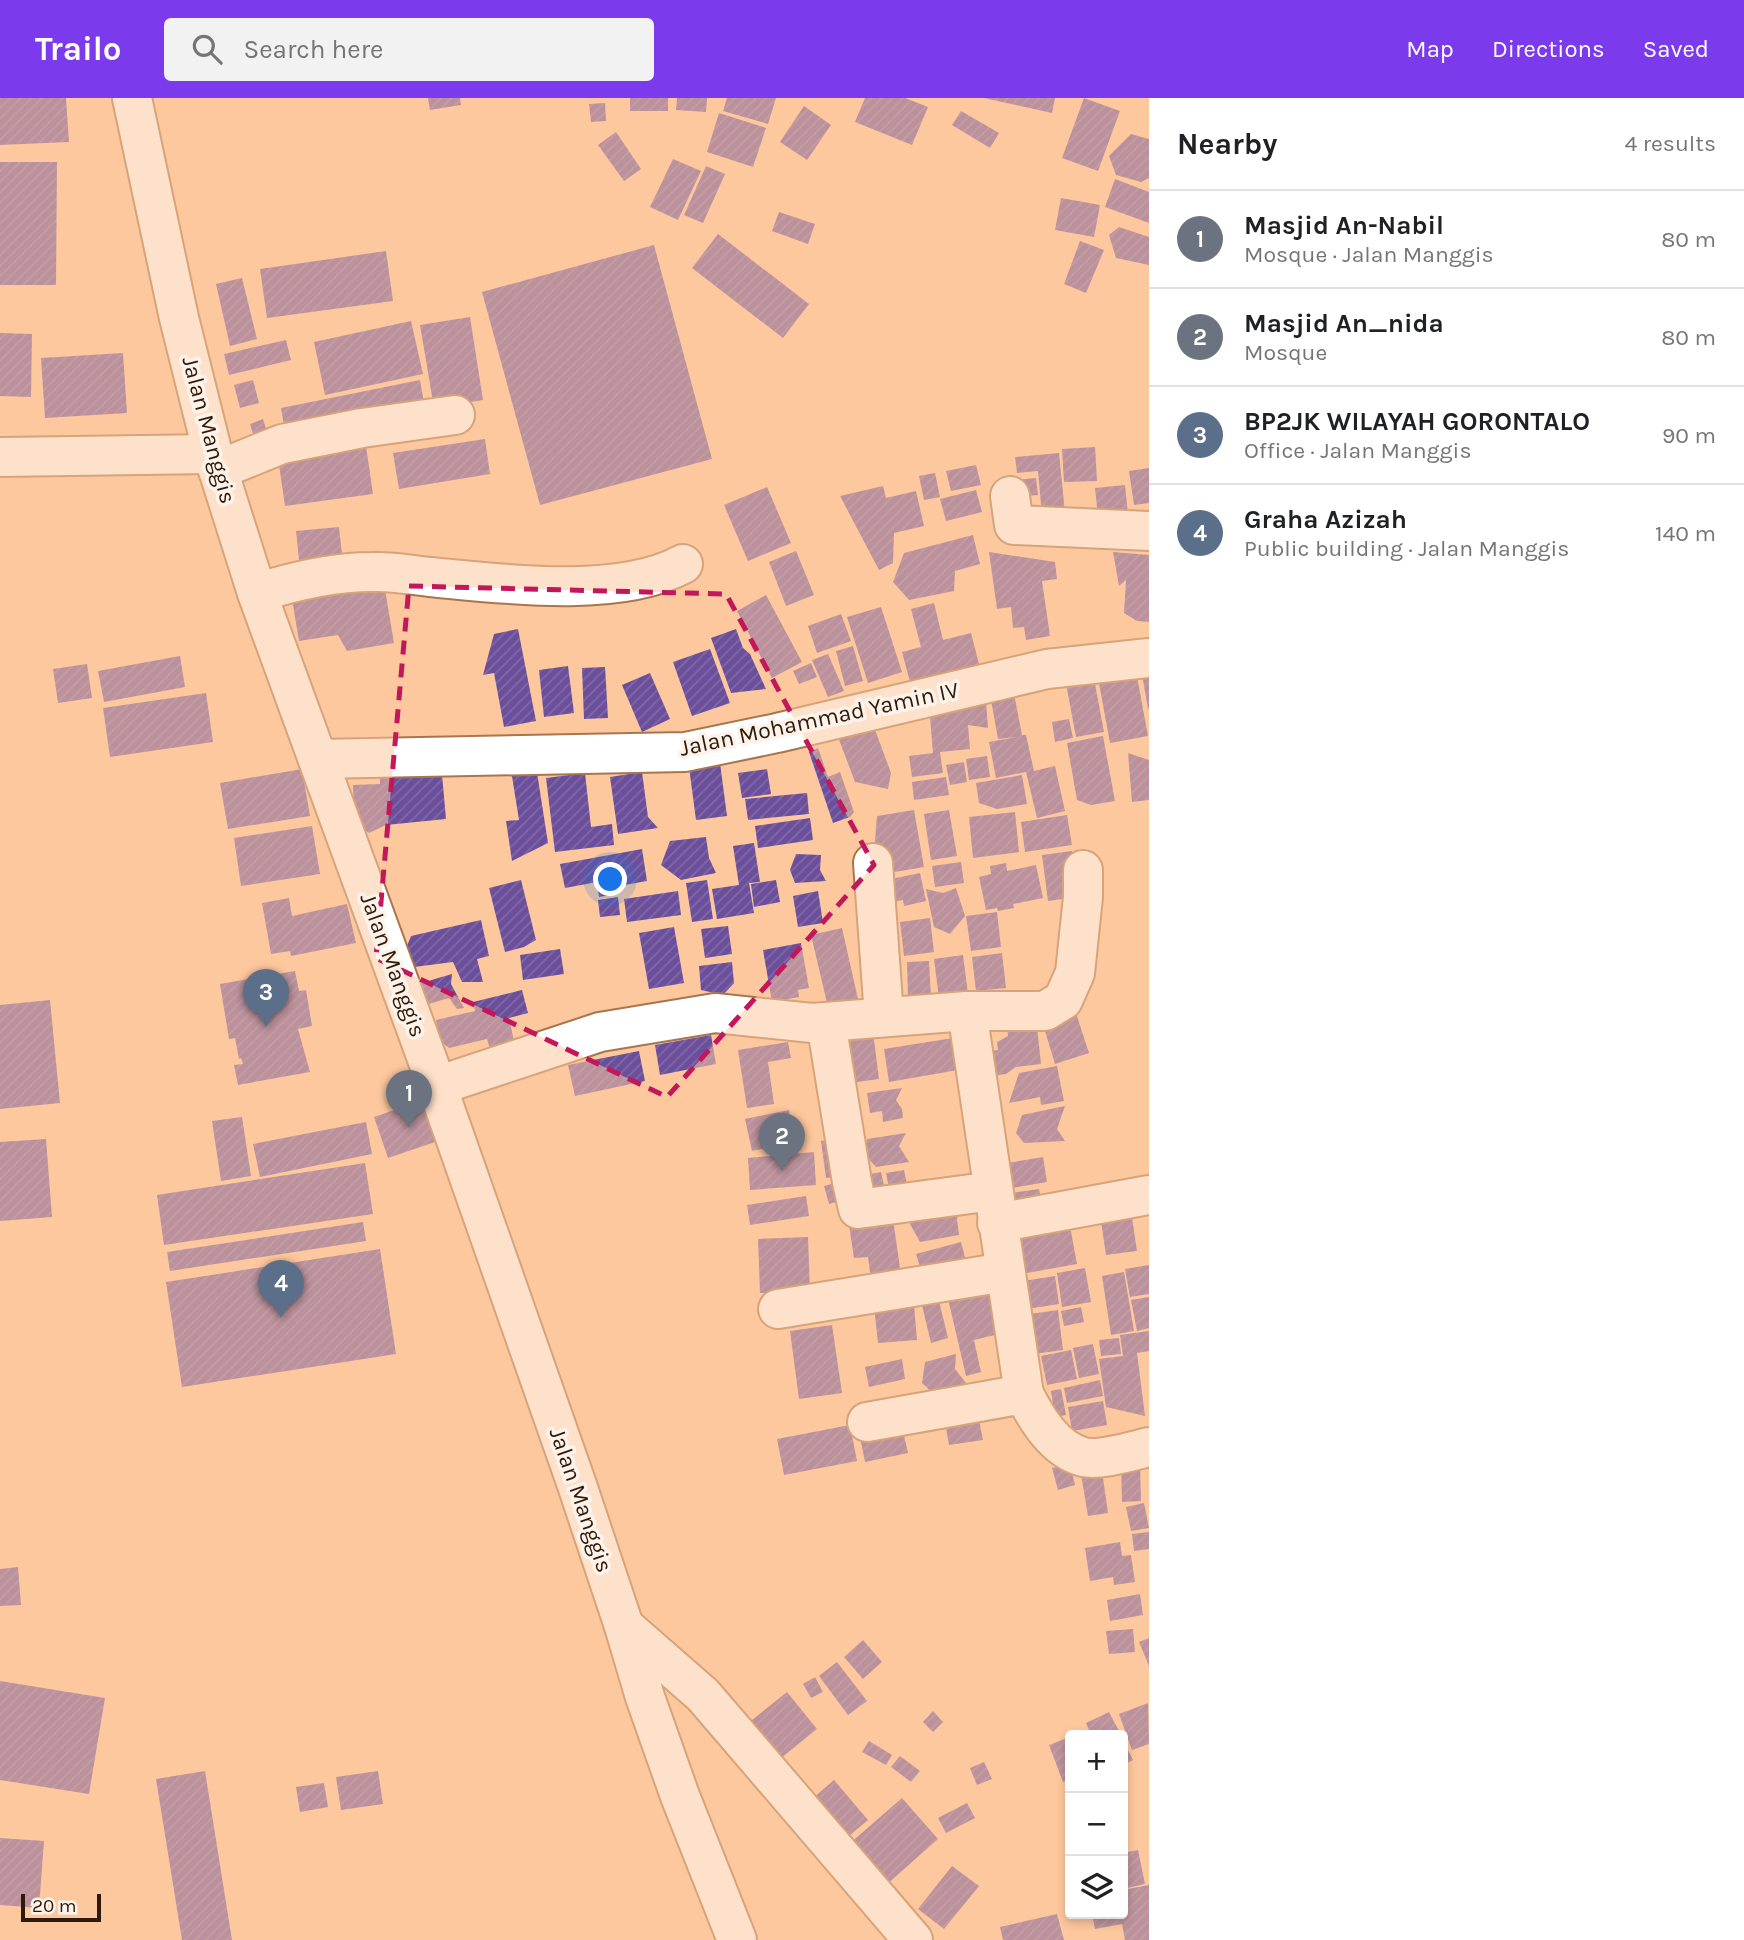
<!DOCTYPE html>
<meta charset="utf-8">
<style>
body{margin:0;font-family:Karla,sans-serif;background:#f2f2f2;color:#202124}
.controls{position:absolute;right:21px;bottom:21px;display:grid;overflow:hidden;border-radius:7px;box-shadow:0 4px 10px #0003}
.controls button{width:63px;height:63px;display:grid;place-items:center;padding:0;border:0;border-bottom:2px solid #e0e0e0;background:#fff;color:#202124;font:35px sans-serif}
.scale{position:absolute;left:21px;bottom:18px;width:80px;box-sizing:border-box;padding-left:7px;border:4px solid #2e1a0a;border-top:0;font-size:19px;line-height:24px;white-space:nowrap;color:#2e1a0a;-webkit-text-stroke:5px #fef3ea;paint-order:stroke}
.you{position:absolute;left:611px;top:782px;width:24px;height:24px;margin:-18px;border:5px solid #fff;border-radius:50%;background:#1a73e8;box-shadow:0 0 0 10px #1a73e833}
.badge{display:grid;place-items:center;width:46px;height:46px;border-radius:50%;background:#7c3aed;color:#fff;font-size:23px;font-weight:700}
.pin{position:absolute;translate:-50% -58px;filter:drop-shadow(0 2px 4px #0008)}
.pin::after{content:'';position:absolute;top:37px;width:24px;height:21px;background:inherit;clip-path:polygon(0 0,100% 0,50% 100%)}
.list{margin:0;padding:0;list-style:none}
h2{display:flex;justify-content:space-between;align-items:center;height:91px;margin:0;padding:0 28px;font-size:30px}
h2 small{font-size:23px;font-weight:400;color:#757577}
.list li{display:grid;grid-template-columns:46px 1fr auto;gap:21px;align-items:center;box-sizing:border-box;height:98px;padding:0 28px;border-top:2px solid #e0e0e0}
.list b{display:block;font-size:26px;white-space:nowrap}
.list p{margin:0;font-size:23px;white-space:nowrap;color:#757577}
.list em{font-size:23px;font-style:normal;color:#757577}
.icon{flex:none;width:38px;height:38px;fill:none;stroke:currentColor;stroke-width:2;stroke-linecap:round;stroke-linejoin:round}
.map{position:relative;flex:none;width:1149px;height:1842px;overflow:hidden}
header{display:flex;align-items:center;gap:42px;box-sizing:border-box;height:98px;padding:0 35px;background:#7c3aed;color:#fff}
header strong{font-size:33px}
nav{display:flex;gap:38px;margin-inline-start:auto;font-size:24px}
.search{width:490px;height:63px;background:#f2f2f2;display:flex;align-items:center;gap:18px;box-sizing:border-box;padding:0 24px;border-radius:7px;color:#757577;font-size:26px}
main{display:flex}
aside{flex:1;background:#fff}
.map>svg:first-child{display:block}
.building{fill:url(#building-hatch)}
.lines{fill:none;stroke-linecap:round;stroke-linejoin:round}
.minor-casing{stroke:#a8764e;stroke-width:42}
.minor{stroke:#fff;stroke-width:38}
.marked{fill:none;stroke:#c2185b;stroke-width:5;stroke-dasharray:14 9;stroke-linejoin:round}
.labels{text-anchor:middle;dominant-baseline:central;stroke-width:7;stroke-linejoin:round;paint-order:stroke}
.street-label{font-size:23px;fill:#2e1a0a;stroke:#fef3ea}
</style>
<header>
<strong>Trailo</strong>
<div class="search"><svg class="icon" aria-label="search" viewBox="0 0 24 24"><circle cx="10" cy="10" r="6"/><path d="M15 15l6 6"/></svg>Search here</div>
<nav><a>Map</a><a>Directions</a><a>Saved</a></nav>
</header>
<main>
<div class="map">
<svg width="1149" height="1842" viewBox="0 0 1149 1842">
<defs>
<pattern id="building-hatch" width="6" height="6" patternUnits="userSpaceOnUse" patternTransform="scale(1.75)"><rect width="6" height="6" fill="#6b4f9c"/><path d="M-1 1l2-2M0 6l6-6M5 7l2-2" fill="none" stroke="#806aa2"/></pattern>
</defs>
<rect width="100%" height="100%" fill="#fec89e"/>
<!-- building -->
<g class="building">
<polygon points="0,0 66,0 69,44 0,47"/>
<polygon points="428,0 460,0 461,7 430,12"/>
<rect x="630" y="0" width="38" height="13"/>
<polygon points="677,0 707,0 706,14 676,12"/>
<polygon points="727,0 776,0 768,26 723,13"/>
<polygon points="865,0 905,0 928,9 912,47 855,24"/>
<polygon points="984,0 1055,0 1052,15"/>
<polygon points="1084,0 1120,13 1098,73 1062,60"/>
<polygon points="605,5 606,23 591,24 589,6"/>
<polygon points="804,8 831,27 807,62 780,44"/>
<polygon points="961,13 999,35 990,50 952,27"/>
<polygon points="719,15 766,30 753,69 707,54"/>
<polygon points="616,34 641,71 624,83 598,47"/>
<polygon points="1131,36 1149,41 1149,80 1141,84 1116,77 1109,58"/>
<polygon points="673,61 701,73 678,122 650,109"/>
<polygon points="0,64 57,64 56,187 0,187"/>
<polygon points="706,68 725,76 703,125 684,117"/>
<polygon points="1115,81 1149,94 1149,125 1105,109"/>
<polygon points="1061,100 1100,107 1094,139 1055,132"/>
<polygon points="779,114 815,126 808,146 772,133"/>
<polygon points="1119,129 1149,139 1149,167 1116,160 1109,137"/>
<polygon points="718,136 809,206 783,240 692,170"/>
<polygon points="1080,143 1104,152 1086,195 1064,186"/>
<polygon points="654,147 712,361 540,407 482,194"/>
<polygon points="386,153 393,203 267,220 260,171"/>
<polygon points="242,180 257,241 230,248 216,186"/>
<polygon points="470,219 483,302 434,310 420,227"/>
<polygon points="411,223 423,276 325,297 314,244"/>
<polygon points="0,235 32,236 31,299 0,298"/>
<polygon points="286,242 291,262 229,277 224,256"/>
<polygon points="123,255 127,315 45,320 41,260"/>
<polygon points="253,282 259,305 240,310 234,287"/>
<polygon points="420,282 424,305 285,333 281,310"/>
<polygon points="263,321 269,341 256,346 250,326"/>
<polygon points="365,341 373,396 285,408 277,353"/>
<polygon points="485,341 490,376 399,391 393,355"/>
<polygon points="1095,349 1097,383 1064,384 1062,351"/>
<polygon points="1059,355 1065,415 1042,417 1038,373 1017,375 1015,359"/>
<polygon points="976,367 981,387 951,393 946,373"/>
<polygon points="1149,370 1149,405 1134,407 1129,373"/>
<polygon points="935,375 940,399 924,402 919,378"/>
<polygon points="1036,380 1038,397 1016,399 1015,382"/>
<polygon points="1125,387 1129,426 1099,429 1095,390"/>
<polygon points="883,388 886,400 916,393 924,428 894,435 893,465 879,472 840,398"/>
<polygon points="767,389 791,445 748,463 724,407"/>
<polygon points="976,392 982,414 946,423 940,401"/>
<polygon points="339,429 343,466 300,471 296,433"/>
<polygon points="973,437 980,466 955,473 954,493 909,502 893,484 904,455"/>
<polygon points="796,453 814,497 786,508 769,464"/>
<polygon points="989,454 1055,464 1057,481 1042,483 1050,538 1026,542 1024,529 1013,530 1011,509 997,511"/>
<polygon points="1113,454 1149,457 1149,524 1137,523 1124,515 1126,482 1119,488"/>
<polygon points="383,480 394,545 347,553 338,537 299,543 291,495"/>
<polygon points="766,497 802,564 772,580 737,513"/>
<polygon points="934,505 943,542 971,535 979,566 910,584 902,554 921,549 911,511"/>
<polygon points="881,509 902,574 868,585 847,519"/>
<polygon points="841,516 851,543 817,555 808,528"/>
<polygon points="518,531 536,623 504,629 494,575 483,577 494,536"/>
<polygon points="736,531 743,550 750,556 766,591 731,595 711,540"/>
<polygon points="853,548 863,583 845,588 836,553"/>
<polygon points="710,551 730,605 692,618 673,564"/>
<polygon points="828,556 844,593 828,599 812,562"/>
<polygon points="180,558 185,589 104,604 98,573"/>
<polygon points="1134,562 1148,638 1110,645 1096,569"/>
<polygon points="1149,564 1149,610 1148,611 1140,565"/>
<polygon points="811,565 817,579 799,586 793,573"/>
<polygon points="87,566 92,600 58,605 53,571"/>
<polygon points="568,568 574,615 544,619 539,572"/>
<polygon points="605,569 608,620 584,621 582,570"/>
<polygon points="1092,570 1104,634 1076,639 1064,575"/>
<polygon points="650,575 670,621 642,634 622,587"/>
<polygon points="1011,580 1022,637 1026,637 1034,673 1055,668 1065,713 1037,720 1026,674 996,680 989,644 1017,639 998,641 988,585"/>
<polygon points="206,595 213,644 110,659 103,610"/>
<polygon points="986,603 988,630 968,627 970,651 940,654 943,675 912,679 909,658 933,655 929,607"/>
<polygon points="870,618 891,675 888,691 855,684 835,631"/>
<polygon points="1069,621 1073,640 1055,644 1052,624"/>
<polygon points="1103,638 1115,703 1091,707 1077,702 1067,645"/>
<polygon points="818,650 828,679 840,674 854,714 850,719 833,725 809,654"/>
<polygon points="1128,655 1149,662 1149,702 1132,704"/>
<polygon points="987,658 990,679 969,682 966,661"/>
<polygon points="964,664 967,684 950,687 946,667"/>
<polygon points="441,665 446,721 386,727 369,735 354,724 353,687 380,686 380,677"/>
<polygon points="720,665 727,718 696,722 689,669"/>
<polygon points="536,668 548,745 512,763 506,723 519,722 511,672"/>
<polygon points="302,671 310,718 228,731 220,685"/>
<polygon points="767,671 771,696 742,700 738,675"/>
<polygon points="642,674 648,719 658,730 618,736 610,679"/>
<polygon points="585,675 591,729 612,726 614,747 555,754 546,680"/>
<polygon points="1022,677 1027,706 997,711 979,705 976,685"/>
<polygon points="946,679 949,697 914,702 912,684"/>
<polygon points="807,695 809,716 748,722 745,701"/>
<polygon points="914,712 924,769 889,775 874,755 877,718"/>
<polygon points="949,712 957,758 931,762 924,716"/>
<polygon points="1015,714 1019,754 973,760 969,719"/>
<polygon points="1067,717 1072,747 1025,754 1021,724"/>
<polygon points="810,720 813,742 758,750 755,728"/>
<polygon points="312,728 320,776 241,788 234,740"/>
<polygon points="706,739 709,760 716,775 681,782 661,767 670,743"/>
<polygon points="754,745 760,784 749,785 754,815 717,821 712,791 739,787 733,748"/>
<polygon points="642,751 647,783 619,788 617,796 599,799 597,784 565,790 560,766"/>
<polygon points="1072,753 1078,799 1048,803 1042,757"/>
<polygon points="796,756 821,757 820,772 826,783 795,785 790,772"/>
<polygon points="961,764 964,785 935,789 932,768"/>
<polygon points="1006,765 1007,773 1036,767 1043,800 1013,806 1014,810 998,813 997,810 986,812 979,779 991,776 990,768"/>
<polygon points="920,775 926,803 904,808 903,802 878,807 881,783"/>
<polygon points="521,782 536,842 524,849 505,854 489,790"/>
<polygon points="707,782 713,821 692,824 686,785"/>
<polygon points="776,782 780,804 754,809 751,786"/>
<polygon points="956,790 965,818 950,836 934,829 926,791 943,795"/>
<polygon points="678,793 681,817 627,824 624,801"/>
<polygon points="818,793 823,825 798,829 793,798"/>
<polygon points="618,799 620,817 600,819 598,802"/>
<polygon points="289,800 292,818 347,806 356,845 291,858 290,853 271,856 262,805"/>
<polygon points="997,814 1001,849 971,853 966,818"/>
<polygon points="930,820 934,854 904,858 900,824"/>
<polygon points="481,822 489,858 477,861 483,884 462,884 453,864 414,869 403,858 411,838"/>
<polygon points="728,828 732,856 705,860 701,831"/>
<polygon points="674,829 684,885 649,891 639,835"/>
<polygon points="842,830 860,910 827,905 811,837"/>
<polygon points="801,845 809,890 798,892 799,899 772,904 763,852"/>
<polygon points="560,851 564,876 523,882 520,857"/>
<polygon points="1002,855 1006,890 976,893 972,859"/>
<polygon points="963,857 968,896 939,900 934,861"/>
<polygon points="929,863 931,900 908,901 907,864"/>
<polygon points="732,864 734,885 723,897 701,892 699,868"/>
<polygon points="295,873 299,893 306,892 312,928 298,931 310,974 238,987 234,967 243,966 241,960 239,961 235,940 229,941 220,886"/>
<polygon points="452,876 451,886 464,910 457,911 449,900 425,907 418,886"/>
<polygon points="522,892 528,915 509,920 515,948 491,954 487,941 449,950 440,943 436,922 475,913 473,904"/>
<polygon points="50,902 60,1005 0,1011 0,907"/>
<polygon points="1074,909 1089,955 1055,966 1041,920"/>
<polygon points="1036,919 1041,966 1016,969 1006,976 991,978 988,953 998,952 997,944 1008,938 1006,923"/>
<polygon points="873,934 879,981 843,986 837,939"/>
<polygon points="711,937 716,966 660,977 655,947"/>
<polygon points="953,940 958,972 889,984 884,951"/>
<polygon points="788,944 791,960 768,964 774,1006 747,1010 738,952"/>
<polygon points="639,953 645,983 575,998 568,967"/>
<polygon points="1057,968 1064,1003 1041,1007 1040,999 1009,1005 1019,975"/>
<polygon points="902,990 896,1002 902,1011 903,1020 883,1024 882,1013 870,1015 867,995"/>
<polygon points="430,1000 444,1041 388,1060 374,1019"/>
<polygon points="1065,1008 1057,1031 1065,1043 1024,1045 1016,1035 1022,1017"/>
<polygon points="789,1012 795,1044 752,1053 745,1021"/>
<polygon points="242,1019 251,1078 221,1083 212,1023"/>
<polygon points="366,1024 372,1056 260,1079 253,1046"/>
<polygon points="906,1035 899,1048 909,1064 876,1069 865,1057 867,1041"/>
<polygon points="46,1041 52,1119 0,1123 0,1044"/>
<polygon points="838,1041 843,1078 826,1080 821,1043"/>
<polygon points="814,1054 816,1087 750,1092 748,1060"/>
<polygon points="1043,1059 1047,1084 1006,1091 1002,1066"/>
<polygon points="365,1065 373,1116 164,1147 157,1097"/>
<polygon points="904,1072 910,1101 892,1105 886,1075"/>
<polygon points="881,1074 886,1097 855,1079"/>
<polygon points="839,1084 843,1102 829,1106 824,1088"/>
<polygon points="1039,1091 1042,1107 1013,1111 1011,1095"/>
<polygon points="806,1098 809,1118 750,1127 747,1107"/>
<polygon points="960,1103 957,1122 959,1137 920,1144 910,1126 916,1108"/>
<polygon points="1130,1106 1137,1153 1106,1157 1099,1110"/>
<polygon points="893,1121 901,1177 872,1189 868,1159 854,1160 849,1127"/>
<polygon points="1069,1123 1077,1166 1010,1178 1003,1135"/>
<polygon points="363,1124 366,1143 170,1173 167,1154"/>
<polygon points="808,1139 810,1194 760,1195 758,1141"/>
<polygon points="961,1144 967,1167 923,1179 916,1156"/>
<polygon points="380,1151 396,1256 182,1289 166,1184"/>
<polygon points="1149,1167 1149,1196 1130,1199 1125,1171"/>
<polygon points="1085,1170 1091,1204 1062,1209 1057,1175"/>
<polygon points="1124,1174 1134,1233 1111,1237 1102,1178"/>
<polygon points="1055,1178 1059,1206 1027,1211 1023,1183"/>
<polygon points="995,1181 1007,1234 974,1242 981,1274 966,1278 946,1192"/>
<polygon points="913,1195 917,1242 878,1245 873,1199"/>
<polygon points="938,1199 948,1240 931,1245 921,1203"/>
<polygon points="1149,1199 1149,1230 1137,1233 1131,1202"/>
<polygon points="1081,1209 1084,1224 1064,1228 1061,1213"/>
<polygon points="1058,1212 1063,1252 1034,1256 1030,1216"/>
<polygon points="832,1227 842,1295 799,1301 790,1233"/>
<polygon points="1149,1233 1149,1253 1137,1255 1145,1318 1106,1309 1099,1261 1123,1258 1120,1237"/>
<polygon points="1119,1240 1121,1256 1101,1258 1099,1242"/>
<polygon points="1093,1246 1099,1276 1079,1280 1073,1250"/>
<polygon points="1071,1252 1077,1281 1047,1287 1041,1258"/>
<polygon points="956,1256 955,1271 966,1285 934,1296 922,1285 925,1264"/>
<polygon points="902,1261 905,1281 869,1289 865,1269"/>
<polygon points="1100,1282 1103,1298 1067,1305 1064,1290"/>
<polygon points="1061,1291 1066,1317 1055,1319 1051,1293"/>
<polygon points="1103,1303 1107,1327 1072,1333 1068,1309"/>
<polygon points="978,1317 983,1342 949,1347 946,1330 912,1335"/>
<polygon points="900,1320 908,1355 865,1364 858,1329"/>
<polygon points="850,1327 857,1363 784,1377 777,1341"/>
<polygon points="1121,1365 1140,1365 1141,1403 1122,1404"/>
<polygon points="1070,1366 1075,1387 1058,1392 1052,1370"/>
<polygon points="1101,1366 1108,1415 1088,1418 1080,1370"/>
<polygon points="1144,1405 1149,1430 1131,1433 1126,1409"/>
<polygon points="1149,1434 1149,1451 1134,1453 1132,1436"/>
<polygon points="1120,1444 1122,1458 1131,1457 1135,1484 1114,1487 1113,1479 1090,1483 1085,1450"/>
<polygon points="18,1469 21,1507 0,1508 0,1471"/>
<polygon points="1140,1496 1143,1517 1110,1523 1107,1502"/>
<polygon points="1133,1531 1135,1554 1109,1556 1106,1533"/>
<polygon points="1149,1540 1149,1568 1139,1544"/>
<polygon points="863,1542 882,1564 863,1581 844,1559"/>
<polygon points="837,1564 867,1603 848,1617 819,1578"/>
<polygon points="815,1579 823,1594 811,1600 803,1586"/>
<polygon points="0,1583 105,1600 89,1696 0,1682"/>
<polygon points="787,1594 817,1631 771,1668 741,1631"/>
<polygon points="1148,1605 1149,1646 1132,1652 1119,1616"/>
<polygon points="933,1613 943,1624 933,1634 923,1624"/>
<polygon points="1109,1614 1121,1637 1091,1637 1086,1625"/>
<polygon points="1070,1639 1070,1681 1063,1684 1049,1647"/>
<polygon points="1123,1642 1133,1662 1123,1667"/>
<polygon points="869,1643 892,1657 886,1667 862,1654"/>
<polygon points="900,1658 920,1673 911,1684 891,1669"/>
<polygon points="984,1664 992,1681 977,1687 970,1670"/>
<polygon points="205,1673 232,1842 182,1842 156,1681"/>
<polygon points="378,1673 383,1706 341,1712 336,1679"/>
<polygon points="834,1682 868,1722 838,1747 804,1708"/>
<polygon points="324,1685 328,1709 300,1714 296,1689"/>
<polygon points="902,1700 938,1741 877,1795 840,1754"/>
<polygon points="967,1705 975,1720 946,1735 938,1720"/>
<polygon points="0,1740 44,1743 39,1810 0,1807"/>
<polygon points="1138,1752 1145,1786 1123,1791 1123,1755"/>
<polygon points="952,1768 979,1788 944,1831 918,1811"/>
<polygon points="1149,1787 1149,1842 1125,1842 1122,1826 1095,1831 1092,1816 1123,1816 1123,1792"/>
<polygon points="1057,1816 1064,1842 1003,1842 1000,1829"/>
</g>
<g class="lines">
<defs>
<g id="minor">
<polyline points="132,0 179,220 213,356 257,495 437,988 577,1387 624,1528 645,1599 680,1698 737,1842"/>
<polyline points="0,359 213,356"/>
<polyline points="218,372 282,346 362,330 455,317"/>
<polyline points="1010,398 1014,427 1149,433"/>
<path d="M257,495C294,483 333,474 372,474C392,473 411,477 430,479C503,486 618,501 683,466"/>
<polyline points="318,661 685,654 777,635 1047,571 1149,560"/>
<polyline points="873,765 884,918"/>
<polyline points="967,913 1024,1296"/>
<polyline points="826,924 852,1084 858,1111 993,1093"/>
<polyline points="437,988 600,934 715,915 812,925 967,913 1045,913 1063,902 1075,875 1083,799 1083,772"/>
<polyline points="997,1125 1149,1097"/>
<polyline points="778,1211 1005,1174"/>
<path d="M867,1324L1024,1296C1036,1320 1054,1351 1083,1359C1100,1363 1132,1353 1149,1349"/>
<polyline points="624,1528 703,1597 913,1842"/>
</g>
</defs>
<!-- minor casing -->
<use href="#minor" class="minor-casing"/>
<!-- minor -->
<use href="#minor" class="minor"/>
</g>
<!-- marked area -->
<path d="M0 0H1149V1842H0ZM409,488L726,496L874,767L667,999L376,860Z" fill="#fec89e" fill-opacity=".55" fill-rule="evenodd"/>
<path class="marked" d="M409,488L726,496L874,767L667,999L376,860Z"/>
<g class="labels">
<!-- street labels -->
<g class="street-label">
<text transform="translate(209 332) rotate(75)">Jalan Manggis</text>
<text transform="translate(819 621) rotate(-12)">Jalan Mohammad Yamin IV</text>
<text transform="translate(393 867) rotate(70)">Jalan Manggis</text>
<text transform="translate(581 1402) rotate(71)">Jalan Manggis</text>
</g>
</g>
</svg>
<div class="controls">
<button>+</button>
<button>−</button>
<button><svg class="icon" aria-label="layers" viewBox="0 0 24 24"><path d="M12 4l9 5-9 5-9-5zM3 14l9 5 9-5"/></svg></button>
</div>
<div class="scale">20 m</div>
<div class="you"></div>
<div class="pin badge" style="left:409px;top:1030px;background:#6b7280">1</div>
<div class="pin badge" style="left:782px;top:1073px;background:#6b7280">2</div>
<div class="pin badge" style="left:266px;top:929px;background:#5c6f8a">3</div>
<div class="pin badge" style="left:281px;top:1220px;background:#5c6f8a">4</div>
</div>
<aside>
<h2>Nearby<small>4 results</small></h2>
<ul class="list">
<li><span class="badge" style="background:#6b7280">1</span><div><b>Masjid An-Nabil</b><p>Mosque · Jalan Manggis</p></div><em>80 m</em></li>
<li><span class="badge" style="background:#6b7280">2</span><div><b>Masjid An_nida</b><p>Mosque</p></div><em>80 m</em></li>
<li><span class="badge" style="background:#5c6f8a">3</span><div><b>BP2JK WILAYAH GORONTALO</b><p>Office · Jalan Manggis</p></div><em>90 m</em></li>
<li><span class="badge" style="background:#5c6f8a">4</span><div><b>Graha Azizah</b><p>Public building · Jalan Manggis</p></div><em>140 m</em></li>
</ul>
</aside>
</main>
